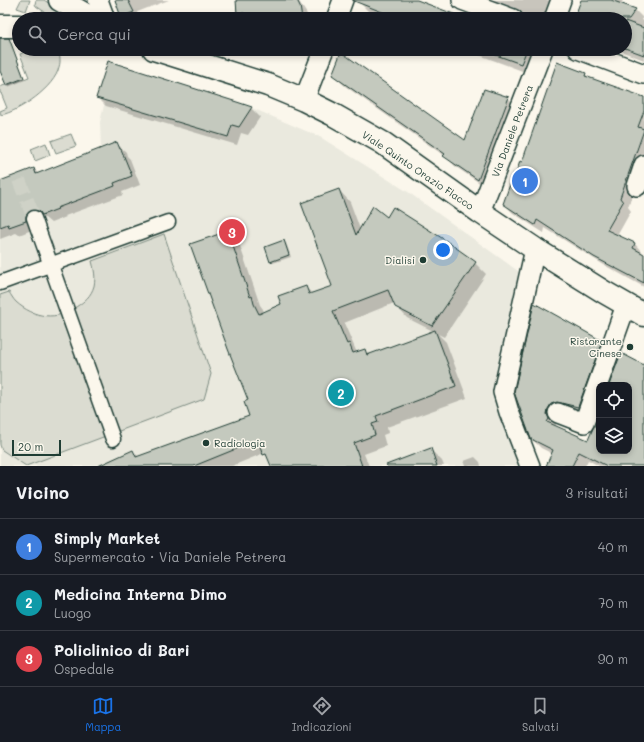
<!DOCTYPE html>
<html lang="it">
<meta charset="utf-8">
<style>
body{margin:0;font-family:Mali,sans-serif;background:#20242c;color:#f1f3f6}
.controls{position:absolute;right:12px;bottom:12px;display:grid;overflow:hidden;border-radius:8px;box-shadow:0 2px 6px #0003}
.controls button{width:36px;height:36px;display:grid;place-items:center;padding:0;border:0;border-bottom:1px solid #363941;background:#171b24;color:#f1f3f6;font:20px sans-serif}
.scale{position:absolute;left:12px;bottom:10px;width:49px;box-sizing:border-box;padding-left:4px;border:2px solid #1f3d34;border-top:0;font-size:11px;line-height:14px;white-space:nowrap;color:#1f3d34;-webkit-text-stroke:3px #fbf7ec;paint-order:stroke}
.you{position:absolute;left:443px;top:250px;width:14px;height:14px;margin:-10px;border:3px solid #fff;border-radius:50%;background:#1a73e8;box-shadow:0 0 0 6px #1a73e833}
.badge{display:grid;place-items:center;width:26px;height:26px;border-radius:50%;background:#1a73e8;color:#fff;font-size:13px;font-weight:700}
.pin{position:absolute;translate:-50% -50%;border:2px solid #fff;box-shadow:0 1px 4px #0006}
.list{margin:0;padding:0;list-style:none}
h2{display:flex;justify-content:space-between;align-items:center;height:52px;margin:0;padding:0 16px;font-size:17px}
h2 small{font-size:13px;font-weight:400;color:#9ea1a6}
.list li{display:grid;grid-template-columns:26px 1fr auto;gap:12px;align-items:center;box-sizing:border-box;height:56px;padding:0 16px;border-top:1px solid #363941}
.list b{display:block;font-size:15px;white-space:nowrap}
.list p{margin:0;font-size:13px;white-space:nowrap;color:#9ea1a6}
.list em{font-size:13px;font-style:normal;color:#9ea1a6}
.icon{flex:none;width:22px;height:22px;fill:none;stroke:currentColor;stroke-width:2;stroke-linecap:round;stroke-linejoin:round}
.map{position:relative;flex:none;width:644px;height:466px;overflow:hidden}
.search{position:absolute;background:#171b24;box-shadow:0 2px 6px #0003;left:12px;right:12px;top:12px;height:44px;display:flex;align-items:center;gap:10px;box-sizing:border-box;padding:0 14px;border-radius:22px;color:#9ea1a6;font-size:15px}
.sheet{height:220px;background:#171b24}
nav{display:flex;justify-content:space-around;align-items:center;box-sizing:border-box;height:56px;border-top:1px solid #363941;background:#171b24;font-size:11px;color:#9ea1a6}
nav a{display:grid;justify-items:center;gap:2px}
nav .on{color:#1a73e8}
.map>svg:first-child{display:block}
.built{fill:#eae9de}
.green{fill:#dbdcd1;stroke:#7d8c82}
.shadow{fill:#0003;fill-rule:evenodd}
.building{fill:#c4c9be;stroke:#1f3d34}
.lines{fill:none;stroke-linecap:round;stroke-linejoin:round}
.pedestrian-tunnel{stroke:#cfd2c7;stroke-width:14;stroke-dasharray:14 7;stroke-linecap:butt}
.pedestrian-casing{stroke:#1f3d34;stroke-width:17}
.minor-casing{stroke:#1f3d34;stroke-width:22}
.tertiary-casing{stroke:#1f3d34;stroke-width:25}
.pedestrian{stroke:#fbf7ec;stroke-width:14}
.minor{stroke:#fbf7ec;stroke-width:19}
.tertiary{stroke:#fbf7ec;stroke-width:22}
.poi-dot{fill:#1f3d34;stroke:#fbf7ec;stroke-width:1.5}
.labels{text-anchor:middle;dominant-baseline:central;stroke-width:3;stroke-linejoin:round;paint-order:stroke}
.street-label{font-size:10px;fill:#1f3d34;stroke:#fbf7ec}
.poi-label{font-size:10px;fill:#1f3d34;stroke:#fbf7ec;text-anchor:end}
</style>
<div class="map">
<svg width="644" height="466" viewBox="0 0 644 466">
<rect width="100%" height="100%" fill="#fbf7ec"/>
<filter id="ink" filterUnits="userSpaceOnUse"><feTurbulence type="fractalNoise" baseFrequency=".025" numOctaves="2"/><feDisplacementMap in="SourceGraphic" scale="8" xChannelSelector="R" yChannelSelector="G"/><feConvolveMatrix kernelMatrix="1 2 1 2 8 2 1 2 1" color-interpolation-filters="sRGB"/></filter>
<g filter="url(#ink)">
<!-- built -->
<polygon class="built" points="108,61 240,103 320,137 408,192 518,271 519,274 516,291 497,367 495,393 520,466 0,466 0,181 34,168 37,173 101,149 100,122 105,101 96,98"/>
<!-- green -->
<g class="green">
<polygon points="21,0 30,0 26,11 17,8"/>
<polygon points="36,0 44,0 62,12 62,17 61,19 55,19 36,6 35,4"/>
<path d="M33,49H57C60,55 61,61 59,67C55,87 20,111 1,115L0,111L7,108L1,93H0V87L5,85L6,86L29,77L20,54Z"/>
<polygon points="71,134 76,146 56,153 51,141"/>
<polygon points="46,143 50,155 35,161 31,149"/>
<path d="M164,234L211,374L204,399L26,466L2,450L0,445V295L9,292C11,295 13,299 16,302C34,318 57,321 76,307C85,301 91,296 94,286C96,277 94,269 92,261Z"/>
</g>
<!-- shadow -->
<g class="shadow">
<polygon points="116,0 169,0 137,12 140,19 124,19 122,16"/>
<polygon points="237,0 298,0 307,14 307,19 237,19 236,4 238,4"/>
<polygon points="361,0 414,0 465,19 383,19 372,15 360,3"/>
<polygon points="484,0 554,0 554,19 536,19"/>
<polygon points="582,0 623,0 621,5 635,10 643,18 642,20 644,21 644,60 615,49 625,49 625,19 575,19"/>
<polygon points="9,41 11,43 25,80 8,87 6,85 0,68 0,44"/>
<polygon points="245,49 281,49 247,51"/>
<polygon points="463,49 535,49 533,75"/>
<polygon points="108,63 251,108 260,117 248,135 241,133 237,145 106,106 97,97"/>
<polygon points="585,74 591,79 644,98 644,162 628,207 631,211 617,236 635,244 643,253 643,254 644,255 644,287 604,265 545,228 544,233 513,213 504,204 523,163"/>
<polygon points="333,75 466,141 508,98 520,110 490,190 456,167 446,157 345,86"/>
<polygon points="117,144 126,152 127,156 130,159 140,185 122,192 123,195 65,216 66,217 51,223 45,218 40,218 34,229 19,235 16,233 0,239 0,188 34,169 39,174"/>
<path d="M339,190L350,202L360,229L388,219L475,263L486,274L444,337L438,334L446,342L467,398L387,427L388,433L383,435L386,446L364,454L369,466H272L270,460L264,453L232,466H110L109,461L133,451L139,457L250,417L249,401L228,232L239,243L260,305L263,309L264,313L282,305L305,287L313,294L333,287ZM394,303L396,306L407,318L433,331L369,355L364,350L357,353L344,323Z"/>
<polygon points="284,241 286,243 291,257 273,263 271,261"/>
<polygon points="601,342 610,351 587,415 556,419 556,424 557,428 588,442 599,417 599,451 629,451 629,385 610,385 644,366 644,466 599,466 588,460 585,466 547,466 553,454 541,448 532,439 515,392"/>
<polygon points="430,449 442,461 444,466 390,466"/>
<polygon points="475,457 480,462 481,466 466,466 464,461"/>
</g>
<!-- building -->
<g class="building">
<polygon points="115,0 128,0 134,12 121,17"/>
<polygon points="236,0 297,0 300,6 302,19 244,19 244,13 237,14"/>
<polygon points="354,0 417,0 464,18 464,19 400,19 354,1"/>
<polygon points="581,0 611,0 636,9 629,19 574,19"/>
<polygon points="625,21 644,28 644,55 625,48"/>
<polygon points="0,38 9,38 24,78 6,85 0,71"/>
<polygon points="485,49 527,49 521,64 485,51"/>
<polygon points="341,52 465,140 484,89 509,97 478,180 443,156 445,154 332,75"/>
<polygon points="108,61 240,103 252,107 239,127 232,125 228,137 120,105 96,98"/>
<polygon points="557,62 586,73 585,76 644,97 644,111 638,127 644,129 644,130 620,198 623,202 607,230 635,243 633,248 644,254 644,283 594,257 537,220 535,225 503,204 514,173 516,174 520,161 522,162"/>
<polygon points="117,142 120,149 121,149 132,176 114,183 115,186 57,208 58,209 42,215 40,212 36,210 31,210 28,212 26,216 26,221 9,227 8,224 0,227 0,181 34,168 36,174"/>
<polygon points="339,189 356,235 373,206 387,217 393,207 445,240 476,262 432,326 395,307 388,290 333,311 347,344 349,343 353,353 365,349 367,355 435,330 456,386 376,416 378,422 372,424 375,435 354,443 362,466 271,466 266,454 263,455 258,440 194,466 98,466 133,450 136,457 249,416 244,402 248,400 228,349 190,244 228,231 250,297 252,296 254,304 259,314 281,304 278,296 306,286 309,294 332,286 301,203"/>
<polygon points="284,240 289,255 270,262 265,247"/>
<polygon points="534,303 602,341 578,407 557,402 551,404 548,409 547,414 549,419 547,422 588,440 599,414 599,451 629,451 629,385 609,385 621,353 644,365 644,466 607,466 579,452 572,466 546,466 553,450 531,439 514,392"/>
<polygon points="431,448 437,466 387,466 386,465"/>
</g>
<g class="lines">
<!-- pedestrian-tunnel -->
<polyline class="pedestrian-tunnel" points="19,180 34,218"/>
<defs>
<g id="pedestrian">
<polyline points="34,218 113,439"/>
<polyline points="0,283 168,222"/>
</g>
<g id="minor">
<polyline points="98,0 105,19"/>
<polyline points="462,0 513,19"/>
<polyline points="336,19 343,0"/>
<polyline points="554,19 561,0"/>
<polyline points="578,49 644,74"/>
<polyline points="304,100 324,49"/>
<polyline points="637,186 644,165"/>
<polyline points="480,212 543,49"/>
<polyline points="558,413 584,423 626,305"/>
<polyline points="530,466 509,412 503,392 535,249"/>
</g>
<g id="tertiary">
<polyline points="60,0 93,19"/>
<polyline points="0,26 19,26"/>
<polyline points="154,49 268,85 304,100 332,114 383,143 480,212 535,249 604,292 644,315"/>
</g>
</defs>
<!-- pedestrian casing -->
<use href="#pedestrian" class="pedestrian-casing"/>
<!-- minor casing -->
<use href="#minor" class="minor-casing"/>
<!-- tertiary casing -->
<use href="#tertiary" class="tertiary-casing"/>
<!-- pedestrian -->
<use href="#pedestrian" class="pedestrian"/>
<!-- minor -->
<use href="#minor" class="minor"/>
<!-- tertiary -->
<use href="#tertiary" class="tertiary"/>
</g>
</g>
<!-- markers -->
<g class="poi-dot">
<circle cx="423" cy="260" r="4"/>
<circle cx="630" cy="347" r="4"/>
<circle cx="206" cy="443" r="4"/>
</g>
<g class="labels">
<!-- street labels -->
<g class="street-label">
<text transform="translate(512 131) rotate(-69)">Via Daniele Petrera</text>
<text transform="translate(418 170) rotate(34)">Viale Quinto Orazio Flacco</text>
</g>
<!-- poi labels -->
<g class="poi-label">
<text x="415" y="260">Dialisi</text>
<text x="622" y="341">Ristorante<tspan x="622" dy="12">Cinese</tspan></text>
<text x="214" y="443" text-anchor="start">Radiologia</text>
</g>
</g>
</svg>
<div class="controls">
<button><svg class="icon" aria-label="locate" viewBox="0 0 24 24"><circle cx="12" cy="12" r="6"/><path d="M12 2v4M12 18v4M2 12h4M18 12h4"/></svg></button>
<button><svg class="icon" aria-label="layers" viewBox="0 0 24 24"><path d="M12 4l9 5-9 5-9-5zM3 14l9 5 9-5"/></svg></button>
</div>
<div class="scale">20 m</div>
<div class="you"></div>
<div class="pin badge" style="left:525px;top:181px;background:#3f7fe0">1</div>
<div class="pin badge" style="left:341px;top:393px;background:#0f9aa8">2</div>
<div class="pin badge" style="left:232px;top:232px;background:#e0444e">3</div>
<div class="search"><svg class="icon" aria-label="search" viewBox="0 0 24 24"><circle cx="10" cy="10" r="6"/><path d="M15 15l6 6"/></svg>Cerca qui</div>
</div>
<section class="sheet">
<h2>Vicino<small>3 risultati</small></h2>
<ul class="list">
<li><span class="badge" style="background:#3f7fe0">1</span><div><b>Simply Market</b><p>Supermercato · Via Daniele Petrera</p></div><em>40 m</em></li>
<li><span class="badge" style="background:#0f9aa8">2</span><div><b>Medicina Interna Dimo</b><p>Luogo</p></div><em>70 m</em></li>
<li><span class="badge" style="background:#e0444e">3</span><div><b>Policlinico di Bari</b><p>Ospedale</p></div><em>90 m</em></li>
</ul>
</section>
<nav>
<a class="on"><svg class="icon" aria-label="map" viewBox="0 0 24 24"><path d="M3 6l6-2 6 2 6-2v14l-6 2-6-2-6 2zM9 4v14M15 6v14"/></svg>Mappa</a>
<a><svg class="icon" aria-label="directions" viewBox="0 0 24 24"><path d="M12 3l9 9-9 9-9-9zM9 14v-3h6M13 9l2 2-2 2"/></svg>Indicazioni</a>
<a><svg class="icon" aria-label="saved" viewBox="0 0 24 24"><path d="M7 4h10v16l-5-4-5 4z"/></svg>Salvati</a>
</nav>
